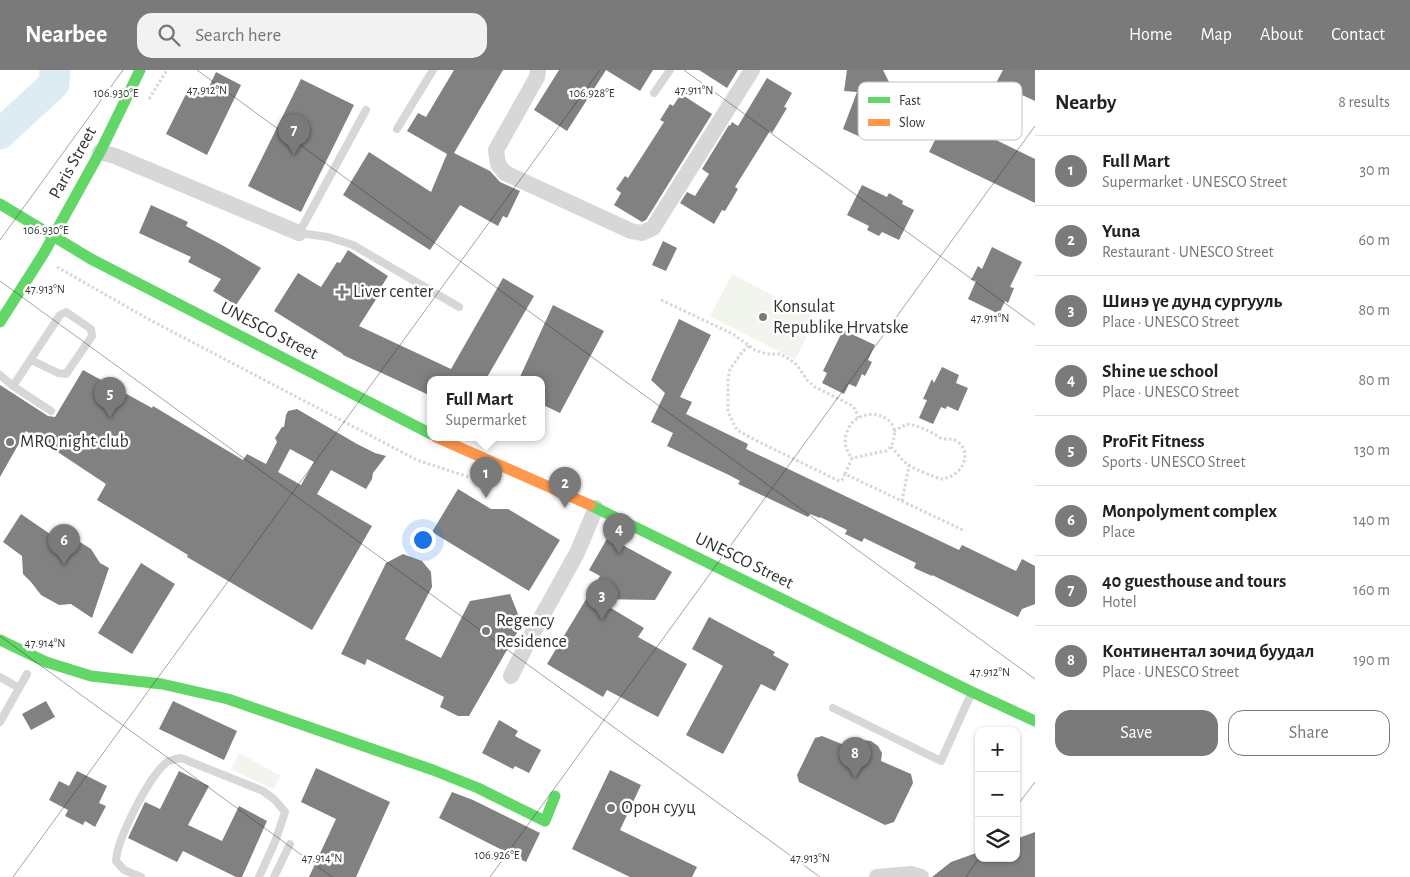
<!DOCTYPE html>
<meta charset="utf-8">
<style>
body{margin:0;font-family:"Alegreya Sans",sans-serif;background:#f2f2f2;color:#222}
.controls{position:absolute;right:15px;bottom:15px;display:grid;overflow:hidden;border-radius:10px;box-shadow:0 1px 4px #0004}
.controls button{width:45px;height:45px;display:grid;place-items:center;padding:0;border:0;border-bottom:1px solid #e0e0e0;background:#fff;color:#222;font:25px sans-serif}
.you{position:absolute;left:422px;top:469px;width:18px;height:18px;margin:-12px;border:4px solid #fff;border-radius:50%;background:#1a73e8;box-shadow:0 0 0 8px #1a73e833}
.badge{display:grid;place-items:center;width:32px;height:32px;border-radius:50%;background:#7a7a7a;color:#fff;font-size:16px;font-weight:700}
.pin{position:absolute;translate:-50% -41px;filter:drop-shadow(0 1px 2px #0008)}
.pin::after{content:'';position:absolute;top:26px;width:18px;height:15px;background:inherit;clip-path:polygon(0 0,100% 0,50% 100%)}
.popup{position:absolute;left:427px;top:306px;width:118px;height:65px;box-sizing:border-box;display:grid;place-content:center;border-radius:10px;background:#fff;filter:drop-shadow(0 1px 4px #0005);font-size:16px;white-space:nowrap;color:#767676}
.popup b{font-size:19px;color:#222}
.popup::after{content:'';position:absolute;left:50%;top:100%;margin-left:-10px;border:10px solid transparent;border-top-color:#fff}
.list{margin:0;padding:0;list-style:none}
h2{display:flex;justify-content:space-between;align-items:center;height:65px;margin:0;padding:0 20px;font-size:21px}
h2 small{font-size:16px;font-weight:400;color:#767676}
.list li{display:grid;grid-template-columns:32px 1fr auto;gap:15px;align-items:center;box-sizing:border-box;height:70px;padding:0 20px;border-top:1px solid #e0e0e0}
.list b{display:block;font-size:19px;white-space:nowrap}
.list p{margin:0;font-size:16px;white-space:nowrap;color:#767676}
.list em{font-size:16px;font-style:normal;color:#767676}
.actions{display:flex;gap:10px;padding:15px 20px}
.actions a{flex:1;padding:11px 0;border:1px solid #7a7a7a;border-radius:15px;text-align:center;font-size:18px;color:#7a7a7a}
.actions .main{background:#7a7a7a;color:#fff}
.icon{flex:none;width:28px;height:28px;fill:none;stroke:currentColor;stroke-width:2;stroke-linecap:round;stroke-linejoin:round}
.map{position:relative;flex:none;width:1035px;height:807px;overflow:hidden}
header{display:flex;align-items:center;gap:30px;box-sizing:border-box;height:70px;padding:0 25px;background:#7a7a7a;color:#fff}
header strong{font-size:24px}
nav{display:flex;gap:28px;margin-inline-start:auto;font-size:18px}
.search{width:350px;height:45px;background:#f2f2f2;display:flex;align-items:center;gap:12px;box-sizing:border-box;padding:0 18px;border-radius:15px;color:#767676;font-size:19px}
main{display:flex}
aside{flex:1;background:#fff}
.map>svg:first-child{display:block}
.green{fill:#f1f5ed}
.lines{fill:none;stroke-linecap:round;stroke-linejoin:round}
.river{stroke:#ddebf3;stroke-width:31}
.building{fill:#818181;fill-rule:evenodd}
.path{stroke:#d6d6d6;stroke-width:3;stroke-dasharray:2.5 2.5;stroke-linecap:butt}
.lane{stroke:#d7d7d7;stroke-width:8}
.street{stroke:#d7d7d7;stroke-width:16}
.fast{stroke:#63d668;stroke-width:11}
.slow{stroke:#ff974d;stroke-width:11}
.fast-bridge{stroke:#63d668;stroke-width:11}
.ticks{fill:none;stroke:#333;stroke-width:1;stroke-opacity:0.45}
.poi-dot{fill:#7a7a7a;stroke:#fff;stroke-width:2}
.labels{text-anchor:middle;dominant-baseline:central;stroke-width:5;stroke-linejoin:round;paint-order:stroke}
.street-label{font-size:18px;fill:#333;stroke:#fff}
.poi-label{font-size:18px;fill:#333;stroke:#fff;text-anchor:start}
.key{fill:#fff;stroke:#c2c2c2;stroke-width:1}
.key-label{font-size:14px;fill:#333}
.ticks-label{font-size:12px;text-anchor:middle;fill:#333;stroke:#fff;stroke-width:5;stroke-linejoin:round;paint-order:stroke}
</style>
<header>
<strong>Nearbee</strong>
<div class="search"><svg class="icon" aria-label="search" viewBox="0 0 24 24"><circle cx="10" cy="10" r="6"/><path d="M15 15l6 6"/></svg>Search here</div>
<nav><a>Home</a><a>Map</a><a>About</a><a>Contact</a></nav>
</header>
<main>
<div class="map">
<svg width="1035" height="807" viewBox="0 0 1035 807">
<rect width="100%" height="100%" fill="#fff"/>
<!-- green -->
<g class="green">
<polygon points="732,204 816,248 795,290 710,246"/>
<polygon points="239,683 281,706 273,719 231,699"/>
</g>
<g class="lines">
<!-- river -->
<polyline class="river" points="0,64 54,14 55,0"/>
</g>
<!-- building -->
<g class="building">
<polygon points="454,0 503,0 454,83 490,101 500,112 520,121 507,148 503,146 498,156 460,135 430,180 343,125 369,82 431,122 447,84 407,61 418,43 426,47"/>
<polygon points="559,0 653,0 640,21 606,0 567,61 534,40"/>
<polygon points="699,0 738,0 727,18"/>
<polygon points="847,0 883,0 892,18 874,59 872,58 867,70 843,59 857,22 844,21"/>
<polygon points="1003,0 1035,0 1035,31 996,13"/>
<polygon points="216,2 241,15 207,85 166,64 190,16 206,23"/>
<polygon points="767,8 792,23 784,37 787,38 772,63 770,61 735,117 738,119 725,141 722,140 714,154 680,133 687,122 695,126 709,104 702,99 729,55 730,56 732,52 738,56"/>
<polygon points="301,9 354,35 301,142 248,116"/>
<polygon points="681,24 712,44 646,150 642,152 614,135 621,123 616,119 625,106 628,108 664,52 660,50 670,34 673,36"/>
<polygon points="947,46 1035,89 1035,133 929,82"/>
<polygon points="862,115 887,127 889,123 903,131 902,134 914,140 899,170 882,162 879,166 867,160 869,156 847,145"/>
<polygon points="151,135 188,152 186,156 222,175 261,198 236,235 213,221 221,209 188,192 191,187 139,163"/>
<polygon points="663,171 677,178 666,201 652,195"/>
<polygon points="992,177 1022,192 1010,217 1014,218 1008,233 1005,231 999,244 968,229 976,211 971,210 978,196 982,199"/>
<polygon points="348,180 388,206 380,219 382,220 359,256 451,299 503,208 534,226 486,309 431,309 431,326 343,285 343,284 274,241 298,203 321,217 337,192 340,193"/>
<polygon points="553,235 604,261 560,343 541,334 541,309 519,309"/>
<polygon points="679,249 711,265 680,327 692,332 686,344 748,374 746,379 959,480 962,475 1016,501 1022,489 1035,496 1035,534 1022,539 1018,547 932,505 932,506 914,498 916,493 864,468 862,472 845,464 847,460 820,447 820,448 810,444 808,447 738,414 740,411 731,406 667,376 673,363 651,352 665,323 651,310"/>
<polygon points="843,260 875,275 868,290 872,292 865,306 862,304 856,317 849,314 844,324 822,313 827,303 823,301"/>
<polygon points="942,297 959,305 956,313 968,318 958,341 947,336 946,339 941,337 933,354 919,348 927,330 923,329 932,309 934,313"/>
<path d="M83,300L152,338L153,336L243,390L247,384L266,394L277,372L275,368L282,357H284L286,345L288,341L297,339L357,374L375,383L386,386L373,403L372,409L366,419L331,400L317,424L372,456L312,560L187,487L188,485L97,430L106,414L26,361L0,407V315L48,346L55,347ZM290,379L314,392L301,415L278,402Z"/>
<polygon points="458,419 491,439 508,439 560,470 529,521 432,462"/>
<polygon points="21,444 53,466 75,469 91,479 100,493 109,498 92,548 71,534 59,535 41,525 31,512 23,504 22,486 3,472"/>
<polygon points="608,467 672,502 655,530 596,529 644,558 638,567 687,594 658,647 607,620 603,627 547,594 600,506 589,500"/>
<polygon points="403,484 422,491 431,502 432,517 405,569 441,588 470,531 510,524 522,554 469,646 458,646 440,637 444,627 367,589 365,595 341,584 386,493"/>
<polygon points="141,493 175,514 132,584 98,563"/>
<polygon points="709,547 775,582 773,585 789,594 775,621 761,614 723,684 686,665 723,596 692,579"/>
<polygon points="46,631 55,647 31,660 22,644"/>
<polygon points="173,631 237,661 224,690 159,659"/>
<polygon points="499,650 518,661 515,666 541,680 529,703 515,696 513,699 482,683"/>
<polygon points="822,666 849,677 856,672 862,670 871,671 878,676 882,683 881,691 911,704 913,713 894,752 885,755 799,712 797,705 815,668"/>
<polygon points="316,698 390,732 356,807 309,807 336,749 301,732"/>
<polygon points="610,700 641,715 620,760 697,797 692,807 630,807 572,779"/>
<polygon points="77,701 107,716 99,733 106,736 95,757 85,751 83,755 65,746 68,740 49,730 59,711 69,716"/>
<polygon points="179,701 209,716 188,755 222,771 239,736 267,751 242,807 236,807 183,781 177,792 128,768 145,732 160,739"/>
<polygon points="452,722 473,730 540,763 526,792 439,748"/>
<polygon points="1035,762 1035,807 932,807 951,792 979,782 979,788 1016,788 1016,769"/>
</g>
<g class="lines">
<!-- path -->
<g class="path">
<polyline points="149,29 167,0"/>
<polyline points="57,197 150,250 417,390 484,412"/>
<polyline points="661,230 733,264 755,280 767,284 780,284 786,287 797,295 807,310 815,317 851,335 855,339 858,348"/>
<polyline points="749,276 742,282 730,299 728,310 728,342 737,360 755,370 839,411 842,410 845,404 965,461"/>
<path d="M891,377C896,382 901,389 907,394C910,397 938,409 942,409C960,407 974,385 958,372C952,367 945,371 939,367C929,361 920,356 907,354L894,361"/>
<path d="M845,404L852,388C846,380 843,373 847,362C856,334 900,342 894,368C893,374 890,378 886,381L852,388"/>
<polyline points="902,431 909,396"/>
</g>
<!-- lane -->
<g class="lane">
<polyline points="654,23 670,0"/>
<polyline points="366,40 299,163 328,167 353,175 459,237"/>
<polyline points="397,59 433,0"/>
<polyline points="0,305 13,316 51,341"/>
<polyline points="13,316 60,245 66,242 91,259 92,266 66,304 58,303 31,290"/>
<polyline points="0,607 19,618"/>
<polyline points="833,638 941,691 971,624"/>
<polyline points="0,652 27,604"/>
<path d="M141,807L124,800L116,791C117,769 149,706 167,692C170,690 177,689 181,688L263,721L275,730L285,742L275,772L259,807"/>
<polyline points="274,807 290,774"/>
</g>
<!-- street -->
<g class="street">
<polyline points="538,0 537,7 496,80 498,94 505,103 631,161 642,163 653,158 752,0"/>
<polyline points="100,82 115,86 299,163"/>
<polyline points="511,606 532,564 577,483 596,438"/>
<polyline points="877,807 911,804 921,807"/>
</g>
<!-- fast -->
<g class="fast">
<polyline points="91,189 431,364"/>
<polyline points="0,252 44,183 100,82 140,0"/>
<polyline points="590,435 972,622 1035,651"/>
<polyline points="0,570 46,592 91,606 162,614 228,629 433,700 478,718 545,751 555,726"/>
</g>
<!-- slow -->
<polyline class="slow" points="436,367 590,435"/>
<!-- fast-bridge -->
<polyline class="fast-bridge" points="0,134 91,189"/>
</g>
<!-- ticks -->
<path class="ticks" d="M197,0L1035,609M684,0L1035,255M0,170L123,0M0,211L820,807M0,566L332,807M1016,737L1035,712M13,807L600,0M490,807L1035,56M966,807L979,788"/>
<!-- markers -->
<g class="poi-dot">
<path d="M339.5 214.5h5v5h5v5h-5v5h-5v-5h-5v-5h5z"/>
<circle cx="763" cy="247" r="5"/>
<circle cx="10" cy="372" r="5"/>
<circle cx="486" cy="561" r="5"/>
<circle cx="611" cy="738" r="5"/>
</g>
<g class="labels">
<!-- street labels -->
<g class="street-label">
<text transform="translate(73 93) rotate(-61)">Paris Street</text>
<text transform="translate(269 261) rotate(27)">UNESCO Street</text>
<text transform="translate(744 491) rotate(26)">UNESCO Street</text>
</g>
<!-- poi labels -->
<g class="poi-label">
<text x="353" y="222">Liver center</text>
<text x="773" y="237">Konsulat<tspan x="773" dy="21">Republike Hrvatske</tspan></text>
<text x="20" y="372">MRQ night club</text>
<text x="496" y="551">Regency<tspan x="496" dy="21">Residence</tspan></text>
<text x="621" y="738">Орон сууц</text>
</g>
</g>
<!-- legend -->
<rect x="858" y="12" width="164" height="58" rx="8" class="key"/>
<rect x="868" y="27" width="22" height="6" fill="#63d668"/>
<rect x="868" y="49" width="22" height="7" fill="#ff974d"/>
<g class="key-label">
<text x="899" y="35">Fast</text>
<text x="899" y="57">Slow</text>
</g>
<g class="ticks-label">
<text x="207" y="24">47.912°N</text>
<text x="694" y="24">47.911°N</text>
<text x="116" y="27">106.930°E</text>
<text x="592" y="27">106.928°E</text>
<text x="46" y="164">106.930°E</text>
<text x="45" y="223">47.913°N</text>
<text x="990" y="252">47.911°N</text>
<text x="45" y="577">47.914°N</text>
<text x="990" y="606">47.912°N</text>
<text x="497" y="789">106.926°E</text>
<text x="322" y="792">47.914°N</text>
<text x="810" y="792">47.913°N</text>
</g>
</svg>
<div class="controls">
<button>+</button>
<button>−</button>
<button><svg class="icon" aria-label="layers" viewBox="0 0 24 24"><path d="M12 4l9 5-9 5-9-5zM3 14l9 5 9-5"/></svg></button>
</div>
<div class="you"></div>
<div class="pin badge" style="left:486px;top:428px">1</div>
<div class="popup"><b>Full Mart</b>Supermarket</div>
<div class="pin badge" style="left:565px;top:438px">2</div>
<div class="pin badge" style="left:602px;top:550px">3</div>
<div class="pin badge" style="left:619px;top:484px">4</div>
<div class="pin badge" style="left:110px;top:348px">5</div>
<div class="pin badge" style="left:64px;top:495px">6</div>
<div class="pin badge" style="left:294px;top:85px">7</div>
<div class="pin badge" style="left:855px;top:708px">8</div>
</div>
<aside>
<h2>Nearby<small>8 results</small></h2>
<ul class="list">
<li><span class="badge">1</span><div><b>Full Mart</b><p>Supermarket · UNESCO Street</p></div><em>30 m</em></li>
<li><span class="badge">2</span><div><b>Yuna</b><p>Restaurant · UNESCO Street</p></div><em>60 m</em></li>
<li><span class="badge">3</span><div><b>Шинэ үе дунд сургууль</b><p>Place · UNESCO Street</p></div><em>80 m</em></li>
<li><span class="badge">4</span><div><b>Shine ue school</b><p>Place · UNESCO Street</p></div><em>80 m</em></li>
<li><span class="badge">5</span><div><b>ProFit Fitness</b><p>Sports · UNESCO Street</p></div><em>130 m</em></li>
<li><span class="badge">6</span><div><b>Monpolyment complex</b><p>Place</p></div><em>140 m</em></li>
<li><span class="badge">7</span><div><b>40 guesthouse and tours</b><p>Hotel</p></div><em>160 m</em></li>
<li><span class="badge">8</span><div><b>Континентал зочид буудал</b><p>Place · UNESCO Street</p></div><em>190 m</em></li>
</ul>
<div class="actions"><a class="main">Save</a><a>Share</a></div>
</aside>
</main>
